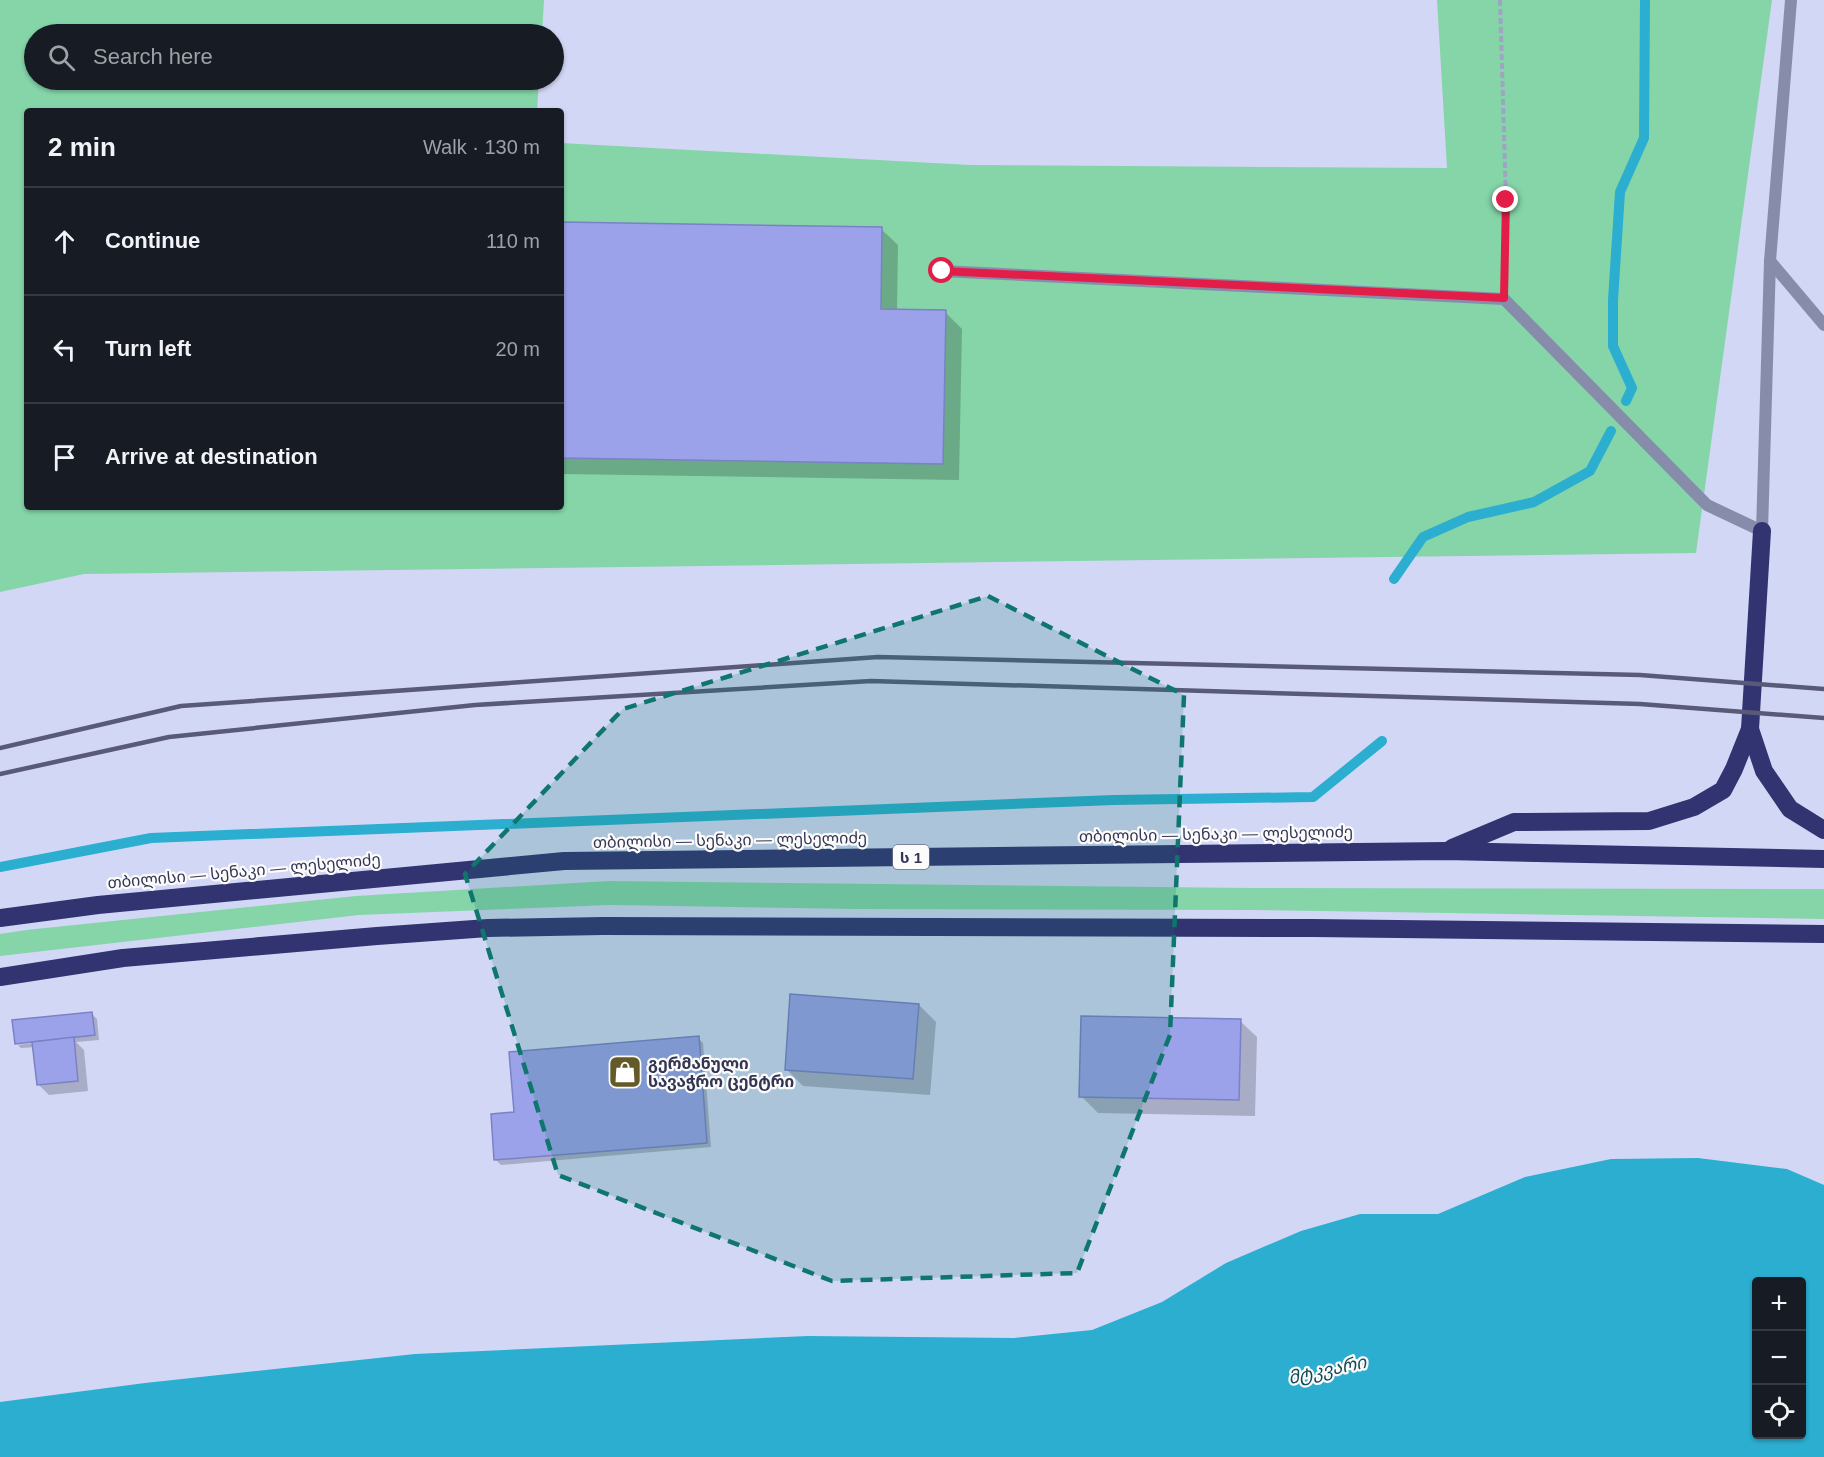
<!DOCTYPE html>
<meta charset="utf-8">
<style>
body{margin:0;font-family:Helvetica,"Noto Sans Georgian",sans-serif;background:#20242c;color:#f1f3f6}
.controls{position:absolute;right:18px;bottom:18px;display:grid;overflow:hidden;border-radius:6px;box-shadow:0 2px 4px #0004}
.controls button{width:54px;height:54px;display:grid;place-items:center;padding:0;border:0;border-bottom:2px solid #363941;background:#171b24;color:#f1f3f6;font:30px sans-serif}
.stop{position:absolute;width:18px;height:18px;margin:-14px;border:4px solid #e11d48;border-radius:50%;background:#fff}
.stop.end{background:#e11d48;border-color:#fff;box-shadow:0 2px 6px #0008}
.list{margin:0;padding:0;list-style:none}
h2{display:flex;justify-content:space-between;align-items:center;height:78px;margin:0;padding:0 24px;font-size:26px}
h2 small{font-size:20px;font-weight:400;color:#9ea1a6}
.list li{display:grid;grid-template-columns:39px 1fr auto;gap:18px;align-items:center;box-sizing:border-box;height:108px;padding:0 24px;border-top:2px solid #363941}
.list b{display:block;font-size:22px;white-space:nowrap}
.list em{font-size:20px;font-style:normal;color:#9ea1a6}
.icon{flex:none;width:33px;height:33px;fill:none;stroke:currentColor;stroke-width:2;stroke-linecap:round;stroke-linejoin:round}
.map{position:relative;flex:none;width:1824px;height:1457px;overflow:hidden}
.search{position:absolute;background:#171b24;box-shadow:0 2px 4px #0004;left:24px;top:24px;width:540px;height:66px;display:flex;align-items:center;gap:15px;box-sizing:border-box;padding:0 21px;border-radius:33px;color:#9ea1a6;font-size:22px}
.panel{position:absolute;background:#171b24;box-shadow:0 2px 4px #0004;left:24px;top:108px;width:540px;height:402px;border-radius:6px}
.map>svg:first-child{display:block}
.green{fill:#85d5a9}
.water{fill:#2baecf;fill-rule:evenodd}
.shadow{fill:#0003}
.lines{fill:none;stroke-linecap:round;stroke-linejoin:round}
.stream{stroke:#2baecf;stroke-width:10}
.building{fill:#9ba2e9;stroke:#7b81c6;stroke-width:1.5}
.path{stroke:#a0a3c2;stroke-width:4;stroke-dasharray:6 3;stroke-linecap:butt}
.service{stroke:#888cab;stroke-width:12}
.minor{stroke:#888cab;stroke-width:12}
.motorway{stroke:#323371;stroke-width:18}
.rail{stroke:#585a78;stroke-width:4.5}
.route{stroke:#e11d48;stroke-width:8}
.marked{fill:#0f766e;fill-opacity:0.2;stroke:#0f766e;stroke-width:4.5;stroke-dasharray:12 8;stroke-linejoin:round}
.labels{text-anchor:middle;dominant-baseline:central;stroke-width:4.5;stroke-linejoin:round;paint-order:stroke}
.shield{fill:#fbfbfb;stroke:#6f7085;stroke-width:1.5}
.shield-label{font-size:15px;font-weight:bold;fill:#333553}
.street-label{font-size:16px;fill:#333553;stroke:#fbfbfb}
.poi-label{font-size:16px;font-weight:bold;fill:#333553;stroke:#fbfbfb;text-anchor:start}
.water-label{font-size:18px;font-style:italic;fill:#144957;stroke:#fbfbfb}
</style>
<div class="map">
<svg width="1824" height="1457" viewBox="0 0 1824 1457">
<rect width="100%" height="100%" fill="#d3d7f6"/>
<!-- green -->
<g class="green">
<polygon points="0,0 544,0 542,34 34,34 34,80 539,80 537,111 27,111 27,507 561,507 561,143 971,165 1447,168 1437,0 1772,0 1696,553 84,574 0,592"/>
<polygon points="609,881 1252,888 1824,889 1824,919 1252,910 855,909 610,905 359,915 0,956 0,934 26,930 356,896"/>
</g>
<!-- water -->
<path class="water" d="M1698,1158L1787,1169L1824,1185V1457H0V1402L145,1383L415,1354L808,1336L1014,1338L1092,1330L1162,1302L1226,1263L1301,1231L1360,1214H1438L1525,1177L1611,1159ZM1756,1282H1802V1434H1756Z"/>
<!-- shadow -->
<g class="shadow">
<polygon points="561,224 881,229 898,245 897,311 945,312 962,329 959,480 561,474"/>
<polygon points="919,1005 936,1022 930,1095 803,1086 786,1069"/>
<polygon points="92,1014 97,1019 99,1040 76,1042 84,1050 88,1091 49,1095 38,1084 35,1047 21,1048 18,1045 34,1043"/>
<polygon points="1240,1021 1257,1037 1255,1116 1098,1113 1081,1096"/>
<polygon points="698,1038 703,1043 711,1147 501,1165 496,1160 516,1113"/>
</g>
<g class="lines">
<!-- stream -->
<g class="stream">
<polyline points="1626,401 1632,388 1613,346 1613,300 1620,192 1644,138 1645,0"/>
<polyline points="1394,579 1423,537 1468,517 1534,502 1590,471 1611,431"/>
<polyline points="0,867 151,838 1114,800 1313,797 1382,741"/>
</g>
</g>
<!-- building -->
<g class="building">
<polygon points="561,222 882,227 881,309 946,310 943,464 561,458"/>
<polygon points="790,994 919,1004 913,1079 785,1070"/>
<polygon points="92,1012 95,1035 15,1044 12,1020"/>
<polygon points="1081,1016 1241,1019 1239,1100 1079,1097"/>
<polygon points="699,1036 707,1143 494,1160 491,1114 514,1112 509,1052"/>
<polygon points="74,1037 78,1081 37,1085 32,1042"/>
</g>
<g class="lines">
<!-- path -->
<polyline class="path" points="1500,0 1506,200 1504,275"/>
<!-- service -->
<polyline class="service" points="942,271 1504,299 1707,505 1762,531"/>
<!-- minor -->
<g class="minor">
<polyline points="1770,261 1824,325"/>
<polyline points="1762,531 1770,261 1791,0"/>
</g>
<!-- motorway -->
<g class="motorway">
<polyline points="1750,729 1764,771 1790,809 1824,830"/>
<polyline points="1452,848 1514,822 1649,821 1694,807 1723,790 1734,769 1750,729 1762,531"/>
<polyline points="0,918 98,905 564,861 1445,851 1824,859"/>
<polyline points="0,977 123,958 377,936 488,928 603,926 1312,928 1824,934"/>
</g>
<!-- rail -->
<g class="rail">
<polyline points="0,748 181,706 878,657 1640,675 1824,689"/>
<polyline points="0,774 169,737 475,705 871,681 1640,704 1824,718"/>
</g>
</g>
<g class="lines">
<!-- route -->
<polyline class="route" points="942,271 1504,298 1506,200"/>
</g>
<!-- marked area -->
<path class="marked" d="M988,596L1184,695L1170,1035L1077,1273L832,1281L558,1175L465,874L623,709Z"/>
<!-- icons -->
<defs>
<symbol id="shop-square" viewBox="-11 -11 22 22"><rect x="-9" y="-9" width="18" height="18" rx="4" fill="#645a27" stroke="#fbfbfb"/><path d="M-5-2.5h2.3a2.7 3.5 0 0 1 5.4 0H5L5.5 6h-11ZM-1.5-2.5h3a1.5 2.3 0 0 0-3 0Z" fill="#fff"/></symbol>
</defs>
<g fill-rule="evenodd">
<use href="#shop-square" x="606" y="1053" width="38" height="38"/>
</g>
<g class="labels">
<!-- shield labels -->
<rect class="shield" x="893" y="845" width="36" height="24" rx="4.5"/>
<g class="shield-label">
<text x="911" y="857">ს 1</text>
</g>
<!-- street labels -->
<g class="street-label">
<text transform="translate(1216 834) rotate(-1)">თბილისი — სენაკი — ლესელიძე</text>
<text transform="translate(730 840) rotate(-1)">თბილისი — სენაკი — ლესელიძე</text>
<text transform="translate(244 871) rotate(-5)">თბილისი — სენაკი — ლესელიძე</text>
</g>
<!-- poi labels -->
<g class="poi-label">
<text x="648" y="1063">გერმანული<tspan x="648" dy="18">სავაჭრო ცენტრი</tspan></text>
</g>
<!-- water labels -->
<g class="water-label">
<text transform="translate(1327 1370) rotate(-12)">მტკვარი</text>
</g>
</g>
</svg>
<div class="controls">
<button>+</button>
<button>−</button>
<button><svg class="icon" aria-label="locate" viewBox="0 0 24 24"><circle cx="12" cy="12" r="6"/><path d="M12 2v4M12 18v4M2 12h4M18 12h4"/></svg></button>
</div>
<div class="stop" style="left:942px;top:271px"></div>
<div class="stop end" style="left:1506px;top:200px"></div>
<div class="search"><svg class="icon" aria-label="search" viewBox="0 0 24 24"><circle cx="10" cy="10" r="6"/><path d="M15 15l6 6"/></svg>Search here</div>
<section class="panel">
<h2>2 min<small>Walk · 130 m</small></h2>
<ul class="list">
<li><svg class="icon" aria-label="ahead" viewBox="0 0 24 24"><path d="M12 20V5M6 11l6-6 6 6"/></svg><div><b>Continue</b></div><em>110 m</em></li>
<li><svg class="icon" aria-label="left" viewBox="0 0 24 24"><path d="M17 20v-9H6M10 6l-5 5 5 5"/></svg><div><b>Turn left</b></div><em>20 m</em></li>
<li><svg class="icon" aria-label="arrive" viewBox="0 0 24 24"><path d="M6 21V4h12l-3 4 3 4H6"/></svg><div><b>Arrive at destination</b></div></li>
</ul>
</section>
</div>
